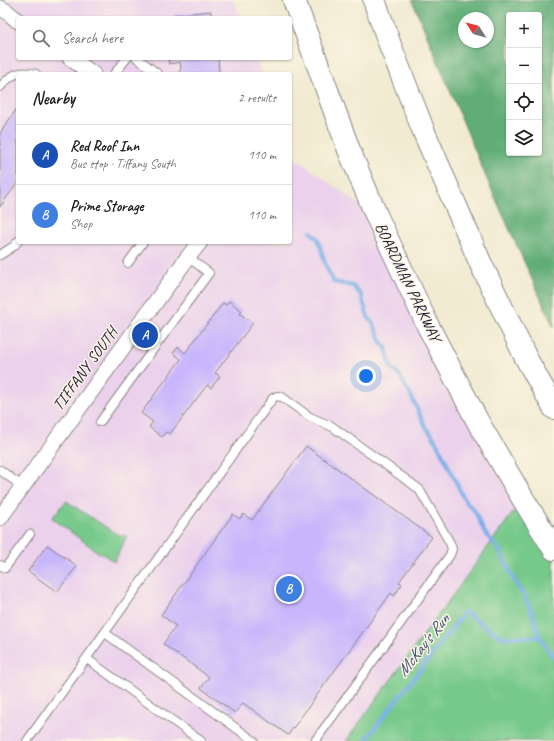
<!DOCTYPE html>
<meta charset="utf-8">
<style>
body{margin:0;font-family:Caveat,sans-serif;background:#f2f2f2;color:#202124}
.controls{position:absolute;right:12px;top:12px;display:grid;overflow:hidden;border-radius:4px;box-shadow:0 1px 3px #0004}
.controls button{width:36px;height:36px;display:grid;place-items:center;padding:0;border:0;border-bottom:1px solid #e0e0e0;background:#fff;color:#202124;font:20px sans-serif}
.compass{position:absolute;left:458px;top:12px;width:36px;height:36px;border-radius:50%;background:#fff;box-shadow:0 1px 3px #0004;rotate:306deg}
.you{position:absolute;left:366px;top:376px;width:14px;height:14px;margin:-10px;border:3px solid #fff;border-radius:50%;background:#1a73e8;box-shadow:0 0 0 6px #1a73e833}
.badge{display:grid;place-items:center;width:26px;height:26px;border-radius:50%;background:#d1495b;color:#fff;font-size:13px;font-weight:700}
.pin{position:absolute;translate:-50% -50%;border:2px solid #fff;box-shadow:0 1px 4px #0006}
.list{margin:0;padding:0;list-style:none}
h2{display:flex;justify-content:space-between;align-items:center;height:52px;margin:0;padding:0 16px;font-size:17px}
h2 small{font-size:13px;font-weight:400;color:#757577}
.list li{display:grid;grid-template-columns:26px 1fr auto;gap:12px;align-items:center;box-sizing:border-box;height:60px;padding:0 16px;border-top:1px solid #e0e0e0}
.list b{display:block;font-size:15px;white-space:nowrap}
.list p{margin:0;font-size:13px;white-space:nowrap;color:#757577}
.list em{font-size:13px;font-style:normal;color:#757577}
.icon{flex:none;width:22px;height:22px;fill:none;stroke:currentColor;stroke-width:2;stroke-linecap:round;stroke-linejoin:round}
.map{position:relative;flex:none;width:554px;height:741px;overflow:hidden}
.search{position:absolute;background:#fff;box-shadow:0 1px 3px #0004;left:16px;top:16px;width:276px;height:44px;display:flex;align-items:center;gap:10px;box-sizing:border-box;padding:0 14px;border-radius:4px;color:#757577;font-size:15px}
.panel{position:absolute;background:#fff;box-shadow:0 1px 3px #0004;left:16px;top:72px;width:276px;height:172px;border-radius:4px}
.map>svg:first-child{display:block}
.built{fill:#ebd1ec}
.green{fill:#77c98b;stroke:#4c7663}
.forest{fill:#61ad77;stroke:#426859;fill-rule:evenodd}
.lines{fill:none;stroke-linecap:round;stroke-linejoin:round}
.stream{stroke:#7aafe8;stroke-width:4}
.building{fill:#c7b6fc}
.lane-casing{stroke:#8a8686;stroke-width:10}
.street-casing{stroke:#8a8686;stroke-width:17}
.highway-casing{stroke:#8a8686;stroke-width:24}
.lane{stroke:#fff;stroke-width:8}
.street{stroke:#fff;stroke-width:15}
.highway{stroke:#fff;stroke-width:22}
.labels{text-anchor:middle;dominant-baseline:central;stroke-width:3;stroke-linejoin:round;paint-order:stroke}
.street-label{font-size:16px;fill:#22223b;stroke:#fcf5e5}
.water-label{font-size:17px;font-style:italic;fill:#415378;stroke:#fcf5e5}
</style>
<div class="map">
<svg width="554" height="741" viewBox="0 0 554 741">
<rect width="100%" height="100%" fill="#fcf5e5"/>
<filter id="ink" filterUnits="userSpaceOnUse"><feTurbulence type="fractalNoise" baseFrequency=".025" numOctaves="2"/><feDisplacementMap in="SourceGraphic" scale="8" xChannelSelector="R" yChannelSelector="G"/><feConvolveMatrix kernelMatrix="1 2 1 2 8 2 1 2 1" color-interpolation-filters="sRGB"/></filter>
<filter id="wash" filterUnits="userSpaceOnUse"><feTurbulence type="fractalNoise" baseFrequency=".012" numOctaves="4" result="noise"/><feDisplacementMap in="SourceGraphic" scale="16" xChannelSelector="R" yChannelSelector="G"/><feGaussianBlur stdDeviation="0.9" result="paint"/><feColorMatrix in="noise" values="0 0 0 0 0 0 0 0 0 0 0 0 0 0 0 0 0 1.4 0 .05"/><feComposite in="paint" operator="in"/></filter>
<g filter="url(#wash)">
<rect width="100%" height="100%" fill="#f2ebd2"/>
<!-- built -->
<polygon class="built" points="0,0 233,0 241,18 18,18 18,58 257,58 263,74 18,74 18,242 290,242 290,144 295,158 377,217 523,499 346,741 0,741"/>
<!-- green -->
<g class="green">
<polygon points="523,499 554,549 554,741 346,741"/>
<polygon points="66,501 118,535 127,536 114,562 103,554 99,553 52,518"/>
</g>
<!-- forest -->
<path class="forest" d="M412,0H554V328L489,184ZM509,15H539V153H509ZM464,18H488V42H464Z"/>
<g class="lines">
<!-- stream -->
<g class="stream">
<polyline points="311,232 318,239 325,263 329,273 334,282 353,286 361,295 368,317 374,325 380,338 381,343 386,347 390,366 400,376 411,396 426,428 433,436 443,455 465,501 474,510 485,533 500,551 514,580 525,597 532,613 540,637"/>
<polyline points="365,741 465,612 501,637 540,637 554,658"/>
</g>
</g>
<g id="blocks">
<!-- building -->
<g class="building">
<polygon points="211,11 211,18 174,18 173,15"/>
<polygon points="168,58 218,58 219,74 177,74 181,69 180,62 169,64"/>
<polygon points="18,107 18,182 0,207 0,133"/>
<polygon points="229,301 242,311 240,314 253,323 215,373 220,376 211,388 207,385 170,434 166,432 162,437 149,427 153,422 141,413 181,359 173,353 178,347 185,353 223,303 226,305"/>
<polygon points="306,446 432,537 399,582 402,584 394,596 391,593 288,735 243,703 235,713 201,688 209,677 163,644 176,626 161,615 233,514 240,519 243,514 252,520"/>
<polygon points="47,545 77,566 57,592 28,571"/>
</g>
</g>
</g>
<g filter="url(#ink)">
<use href="#blocks" fill-opacity="0" stroke="#8a8686" stroke-width="1"/>
<g class="lines">
<defs>
<g id="lane">
<polyline points="137,58 158,74"/>
<polyline points="114,74 127,58"/>
<path d="M0,87C12,74 18,70 36,74"/>
<polyline points="0,255 14,246 18,241"/>
<polyline points="128,263 143,242"/>
<polyline points="100,422 209,273 188,257"/>
<polyline points="0,470 23,487"/>
<polyline points="0,565 5,568 30,534"/>
<polyline points="105,633 254,741"/>
<polyline points="87,659 201,741"/>
<polyline points="27,741 273,398 277,396 282,397 310,417 333,427 419,489 450,543 452,549 450,555 315,741"/>
</g>
<g id="street">
<polyline points="0,8 6,11 18,21"/>
<polyline points="70,58 93,74"/>
<polyline points="0,518 188,257 200,242"/>
</g>
<g id="highway">
<polyline points="294,0 349,150 377,217 429,328 478,422 523,499 554,549"/>
<polyline points="374,0 390,45 424,132 480,262 526,358 554,408"/>
</g>
</defs>
<!-- lane casing -->
<use href="#lane" class="lane-casing"/>
<!-- street casing -->
<use href="#street" class="street-casing"/>
<!-- highway casing -->
<use href="#highway" class="highway-casing"/>
<!-- lane -->
<use href="#lane" class="lane"/>
<!-- street -->
<use href="#street" class="street"/>
<!-- highway -->
<use href="#highway" class="highway"/>
</g>
</g>
<g class="labels">
<!-- street labels -->
<g class="street-label">
<text transform="translate(408 282) rotate(64)">BOARDMAN PARKWAY</text>
<text transform="translate(85 369) rotate(-54)">TIFFANY SOUTH</text>
</g>
<!-- water labels -->
<g class="water-label">
<text transform="translate(423 645) rotate(-52)">McKay's Run</text>
</g>
</g>
</svg>
<div class="controls">
<button>+</button>
<button>−</button>
<button><svg class="icon" aria-label="locate" viewBox="0 0 24 24"><circle cx="12" cy="12" r="6"/><path d="M12 2v4M12 18v4M2 12h4M18 12h4"/></svg></button>
<button><svg class="icon" aria-label="layers" viewBox="0 0 24 24"><path d="M12 4l9 5-9 5-9-5zM3 14l9 5 9-5"/></svg></button>
</div>
<svg class="compass" viewBox="-18 -18 36 36"><path d="M0-13l5 13h-10z" fill="#e53935"/><path d="M0 13l5-13h-10z" fill="#757577"/></svg>
<div class="you"></div>
<div class="pin badge" style="left:145px;top:335px;background:#1a4fb4">A</div>
<div class="pin badge" style="left:289px;top:589px;background:#3f7fe0">B</div>
<div class="search"><svg class="icon" aria-label="search" viewBox="0 0 24 24"><circle cx="10" cy="10" r="6"/><path d="M15 15l6 6"/></svg>Search here</div>
<section class="panel">
<h2>Nearby<small>2 results</small></h2>
<ul class="list">
<li><span class="badge" style="background:#1a4fb4">A</span><div><b>Red Roof Inn</b><p>Bus stop · Tiffany South</p></div><em>110 m</em></li>
<li><span class="badge" style="background:#3f7fe0">B</span><div><b>Prime Storage</b><p>Shop</p></div><em>110 m</em></li>
</ul>
</section>
</div>
